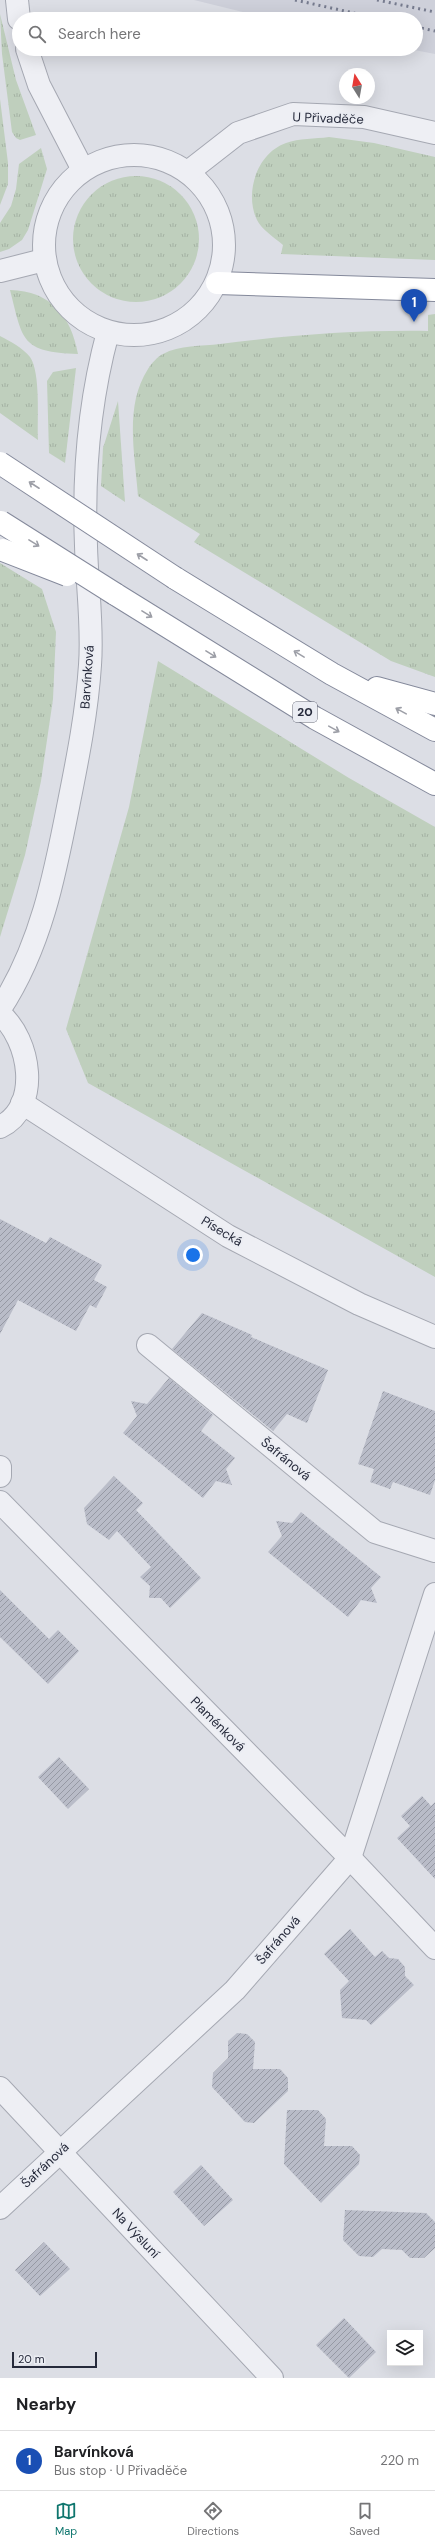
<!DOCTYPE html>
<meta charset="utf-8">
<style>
body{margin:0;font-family:"DM Sans",sans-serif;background:#f6f6f6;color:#202124}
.controls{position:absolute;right:12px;bottom:12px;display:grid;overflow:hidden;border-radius:0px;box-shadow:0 4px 16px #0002}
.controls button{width:36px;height:36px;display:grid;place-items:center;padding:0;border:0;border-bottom:1px solid #e0e0e0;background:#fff;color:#202124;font:20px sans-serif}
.compass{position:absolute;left:339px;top:68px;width:36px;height:36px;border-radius:50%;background:#fff;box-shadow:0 4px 16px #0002;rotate:349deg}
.scale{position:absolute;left:12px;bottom:10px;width:85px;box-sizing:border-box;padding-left:4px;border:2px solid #262a3b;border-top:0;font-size:11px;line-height:14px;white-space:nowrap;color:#262a3b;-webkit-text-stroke:3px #ebedf3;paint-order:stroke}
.you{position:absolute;left:193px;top:1255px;width:14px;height:14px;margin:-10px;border:3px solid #fff;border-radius:50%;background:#1a73e8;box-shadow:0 0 0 6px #1a73e833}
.badge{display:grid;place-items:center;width:26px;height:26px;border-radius:50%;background:#0f766e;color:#fff;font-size:13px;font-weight:700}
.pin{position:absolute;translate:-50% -33px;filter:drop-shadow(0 1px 2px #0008)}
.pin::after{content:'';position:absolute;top:21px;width:14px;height:12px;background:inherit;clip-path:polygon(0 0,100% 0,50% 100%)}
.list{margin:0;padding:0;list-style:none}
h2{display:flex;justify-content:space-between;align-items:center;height:52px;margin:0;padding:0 16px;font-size:17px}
h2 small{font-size:13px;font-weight:400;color:#757577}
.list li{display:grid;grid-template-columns:26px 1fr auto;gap:12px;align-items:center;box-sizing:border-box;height:60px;padding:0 16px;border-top:1px solid #e0e0e0}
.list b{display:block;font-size:15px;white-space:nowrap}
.list p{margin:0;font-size:13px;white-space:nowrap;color:#757577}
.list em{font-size:13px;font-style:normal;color:#757577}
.icon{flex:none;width:22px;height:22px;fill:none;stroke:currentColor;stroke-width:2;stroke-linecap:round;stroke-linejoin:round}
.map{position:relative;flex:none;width:435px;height:2378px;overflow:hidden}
.search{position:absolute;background:#fff;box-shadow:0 4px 16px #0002;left:12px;right:12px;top:12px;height:44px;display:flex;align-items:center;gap:10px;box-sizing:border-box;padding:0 14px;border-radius:22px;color:#757577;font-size:15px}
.sheet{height:112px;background:#fff}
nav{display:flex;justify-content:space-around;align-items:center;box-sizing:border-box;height:56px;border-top:1px solid #e0e0e0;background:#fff;font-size:11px;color:#757577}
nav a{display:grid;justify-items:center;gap:2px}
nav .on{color:#0f766e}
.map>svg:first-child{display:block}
.built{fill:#ced0da}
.grass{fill:url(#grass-tufts)}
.building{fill:url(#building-hatch)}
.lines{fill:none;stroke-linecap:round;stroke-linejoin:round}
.minor-casing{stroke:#a5a8b2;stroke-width:24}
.highway-casing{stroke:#84899b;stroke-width:24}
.minor{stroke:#eeeff4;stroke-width:22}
.highway{stroke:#fff;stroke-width:22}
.rail{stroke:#767b8e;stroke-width:3;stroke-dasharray:2 4;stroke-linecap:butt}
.highway-bridge-casing{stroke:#84899b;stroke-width:24;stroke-linecap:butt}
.highway-bridge{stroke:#fff;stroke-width:22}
.oneway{stroke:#9d9fa7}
.labels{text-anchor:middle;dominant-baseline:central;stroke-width:4;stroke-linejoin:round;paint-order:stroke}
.shield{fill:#ebedf3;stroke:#616472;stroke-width:1}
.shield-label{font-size:12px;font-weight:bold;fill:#262a3b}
.street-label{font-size:13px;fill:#262a3b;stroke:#ebedf3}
</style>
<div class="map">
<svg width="435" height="2378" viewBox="0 0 435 2378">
<defs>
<pattern id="grass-tufts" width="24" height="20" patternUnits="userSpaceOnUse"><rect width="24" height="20" fill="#bfcfbd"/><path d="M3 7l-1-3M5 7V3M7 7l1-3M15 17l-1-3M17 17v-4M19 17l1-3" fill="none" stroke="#a4b2a3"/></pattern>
<pattern id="building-hatch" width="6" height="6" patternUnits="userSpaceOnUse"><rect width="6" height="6" fill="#b9bcc8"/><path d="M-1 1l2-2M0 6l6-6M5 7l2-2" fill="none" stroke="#9699a4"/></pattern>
</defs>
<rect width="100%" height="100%" fill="#dcdee5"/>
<!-- built -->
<polygon class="built" points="194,0 435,0 435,54 409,49 416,49 416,19 271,19"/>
<!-- grass -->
<g class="grass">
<polygon points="0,14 16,80 36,135 20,140 16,138 12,132 2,54"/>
<polygon points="0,99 8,163 8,184 0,205"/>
<path d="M329,137L374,143L435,157V260L281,254L283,245C275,238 261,229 257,220C244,193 257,153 286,143C299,138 315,139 329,137Z"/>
<polygon points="41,148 47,169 28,230 22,240 9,249 0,252 0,223 11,206 16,189 19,164"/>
<circle cx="136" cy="239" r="63"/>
<path d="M10,290C51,291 71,316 78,354C21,352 23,341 10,290Z"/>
<path d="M435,314V677L391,661L194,542L200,534L138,496C135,455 124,406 148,369C151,364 158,356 163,354C179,345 202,346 220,344C289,335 359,330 428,331V315Z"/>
<path d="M0,336C10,341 23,348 30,357C41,373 37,420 38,440L0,413Z"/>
<polygon points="76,368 65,463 49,453 47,381 53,372"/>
<polygon points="118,401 125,502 101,486 103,448"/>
<polygon points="0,563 42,589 56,632 53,699 41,781 25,855 0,937"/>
<polygon points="158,661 349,778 435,827 435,1277 88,1083 66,1029 129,807"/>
</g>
<!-- building -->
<g class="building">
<polygon points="0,1219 46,1243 50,1237 102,1265 94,1280 107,1287 96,1308 90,1305 76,1331 18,1300 0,1334"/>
<polygon points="202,1313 252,1335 251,1337 328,1370 307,1423 287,1414 273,1431 172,1349"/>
<polygon points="169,1378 213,1415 201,1431 235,1458 226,1469 232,1485 216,1481 203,1498 123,1433 137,1416 131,1401 147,1404"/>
<polygon points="383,1391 435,1411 435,1480 430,1495 393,1482 390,1489 370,1482 374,1469 358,1464"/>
<polygon points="114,1476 143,1503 136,1510 201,1578 170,1608 161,1598 149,1598 150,1586 140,1577 151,1567 117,1531 109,1540 87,1524 84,1508"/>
<polygon points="301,1512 381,1577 371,1588 377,1603 361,1600 348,1617 268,1552 282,1536 276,1521 292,1523"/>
<polygon points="0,1590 49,1639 58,1630 79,1651 48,1684 0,1637"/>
<polygon points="59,1757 89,1789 68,1809 38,1777"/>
<polygon points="422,1796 431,1806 435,1802 435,1879 397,1838 410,1826 401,1816"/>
<polygon points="350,1929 375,1957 382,1951 389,1958 398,1959 405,1967 405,1976 414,1985 371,2025 366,2020 342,2018 340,1990 349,1981 324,1954"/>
<polygon points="237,2033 247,2034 255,2042 253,2069 280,2069 288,2078 288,2091 254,2123 245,2122 212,2087 213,2073 228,2058 228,2041"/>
<polygon points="287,2110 318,2110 326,2119 324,2146 352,2146 360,2155 359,2164 321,2203 284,2164"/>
<polygon points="201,2165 233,2200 204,2226 173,2192"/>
<polygon points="345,2210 426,2213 435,2222 435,2248 424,2258 410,2258 402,2250 382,2249 373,2257 359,2256 343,2240"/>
<polygon points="44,2242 70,2269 40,2296 15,2270"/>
<polygon points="344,2318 376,2352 349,2378 316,2345"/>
</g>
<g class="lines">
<defs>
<g id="minor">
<polyline points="17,0 19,19"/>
<polyline points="27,49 39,85 83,170"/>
<circle cx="134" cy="245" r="90"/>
<polyline points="188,172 238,133 293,114 364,117 435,133"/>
<polyline points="0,271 44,260"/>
<path d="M0,1009C41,947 55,874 69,802C78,757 87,711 90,665C93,626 87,585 86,546C83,473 89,402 108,332"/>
<path d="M0,1014C30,1039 42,1107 0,1127"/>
<polyline points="22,1103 228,1236 359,1304 435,1337"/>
<polyline points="148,1345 375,1532 435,1551"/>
<polyline points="0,1467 0,1476"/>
<polyline points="0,1502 350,1858 435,1948"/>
<polyline points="0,2088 272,2378"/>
<polyline points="0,2208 235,1990 350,1858 435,1594"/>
</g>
<g id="highway">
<polyline points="217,283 435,290"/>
<polyline points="175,578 332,674 435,730"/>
<polyline points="115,594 315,718 435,784"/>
<polyline points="377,688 435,704"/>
</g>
</defs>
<!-- minor casing -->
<use href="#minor" class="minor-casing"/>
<!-- highway casing -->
<use href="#highway" class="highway-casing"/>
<!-- minor -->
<use href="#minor" class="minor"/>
<!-- highway -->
<use href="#highway" class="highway"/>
<!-- rail -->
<g class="rail">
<polyline points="295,0 381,19"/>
<polyline points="377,0 435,12"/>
<polyline points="416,27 435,31"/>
</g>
<defs>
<g id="highway-bridge">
<polyline points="0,463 175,578"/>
<polyline points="1,522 115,594"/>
<polyline points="3,550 67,575"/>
</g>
</defs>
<!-- highway-bridge casing -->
<use href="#highway-bridge" class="highway-bridge-casing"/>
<!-- highway-bridge -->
<use href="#highway-bridge" class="highway-bridge"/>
</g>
<!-- one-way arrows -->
<defs><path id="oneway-shaft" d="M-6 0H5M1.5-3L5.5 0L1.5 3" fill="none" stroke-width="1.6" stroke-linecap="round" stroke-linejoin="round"/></defs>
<g class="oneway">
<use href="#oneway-shaft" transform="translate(34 485) rotate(-147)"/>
<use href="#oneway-shaft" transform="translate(34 543) rotate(32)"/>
<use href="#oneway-shaft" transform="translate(142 557) rotate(-147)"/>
<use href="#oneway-shaft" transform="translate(147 614) rotate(32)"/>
<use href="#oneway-shaft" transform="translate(211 654) rotate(32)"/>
<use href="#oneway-shaft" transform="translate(299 654) rotate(-149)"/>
<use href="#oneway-shaft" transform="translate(401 711) rotate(-151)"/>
<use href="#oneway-shaft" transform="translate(334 729) rotate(29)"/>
</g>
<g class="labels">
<!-- shield labels -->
<rect class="shield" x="293" y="702" width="24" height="20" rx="3"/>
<g class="shield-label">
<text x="305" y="712">20</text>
</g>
<!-- street labels -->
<g class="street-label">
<text transform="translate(328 118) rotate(2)">U Přivaděče</text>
<text transform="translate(87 677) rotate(-86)">Barvínková</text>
<text transform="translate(222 1231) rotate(31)">Písecká</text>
<text transform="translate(286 1459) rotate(39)">Šafránová</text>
<text transform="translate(218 1724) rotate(45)">Plaménková</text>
<text transform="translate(278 1940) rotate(-49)">Šafránová</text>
<text transform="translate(45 2165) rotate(-43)">Šafránová</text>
<text transform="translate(136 2233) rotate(47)">Na Výsluní</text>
</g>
</g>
</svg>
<div class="controls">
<button><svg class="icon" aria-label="layers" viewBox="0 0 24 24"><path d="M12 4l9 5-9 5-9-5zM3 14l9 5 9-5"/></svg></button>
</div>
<svg class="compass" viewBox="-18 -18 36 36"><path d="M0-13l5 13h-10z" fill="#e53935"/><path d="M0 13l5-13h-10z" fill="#757577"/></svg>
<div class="scale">20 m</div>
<div class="you"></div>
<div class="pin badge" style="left:414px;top:322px;background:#1a4fb4">1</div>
<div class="search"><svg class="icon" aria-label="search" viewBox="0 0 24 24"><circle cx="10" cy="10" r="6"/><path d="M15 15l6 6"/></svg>Search here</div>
</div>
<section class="sheet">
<h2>Nearby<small></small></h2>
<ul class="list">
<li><span class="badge" style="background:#1a4fb4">1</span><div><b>Barvínková</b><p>Bus stop · U Přivaděče</p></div><em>220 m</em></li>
</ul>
</section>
<nav>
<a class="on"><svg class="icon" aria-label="map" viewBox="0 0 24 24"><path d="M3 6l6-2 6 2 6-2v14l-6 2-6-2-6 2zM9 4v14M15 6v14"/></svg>Map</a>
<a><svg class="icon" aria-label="directions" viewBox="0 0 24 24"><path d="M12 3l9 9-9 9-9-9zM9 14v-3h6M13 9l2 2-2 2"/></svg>Directions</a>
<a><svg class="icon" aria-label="saved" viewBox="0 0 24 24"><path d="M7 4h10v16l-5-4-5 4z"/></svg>Saved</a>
</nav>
